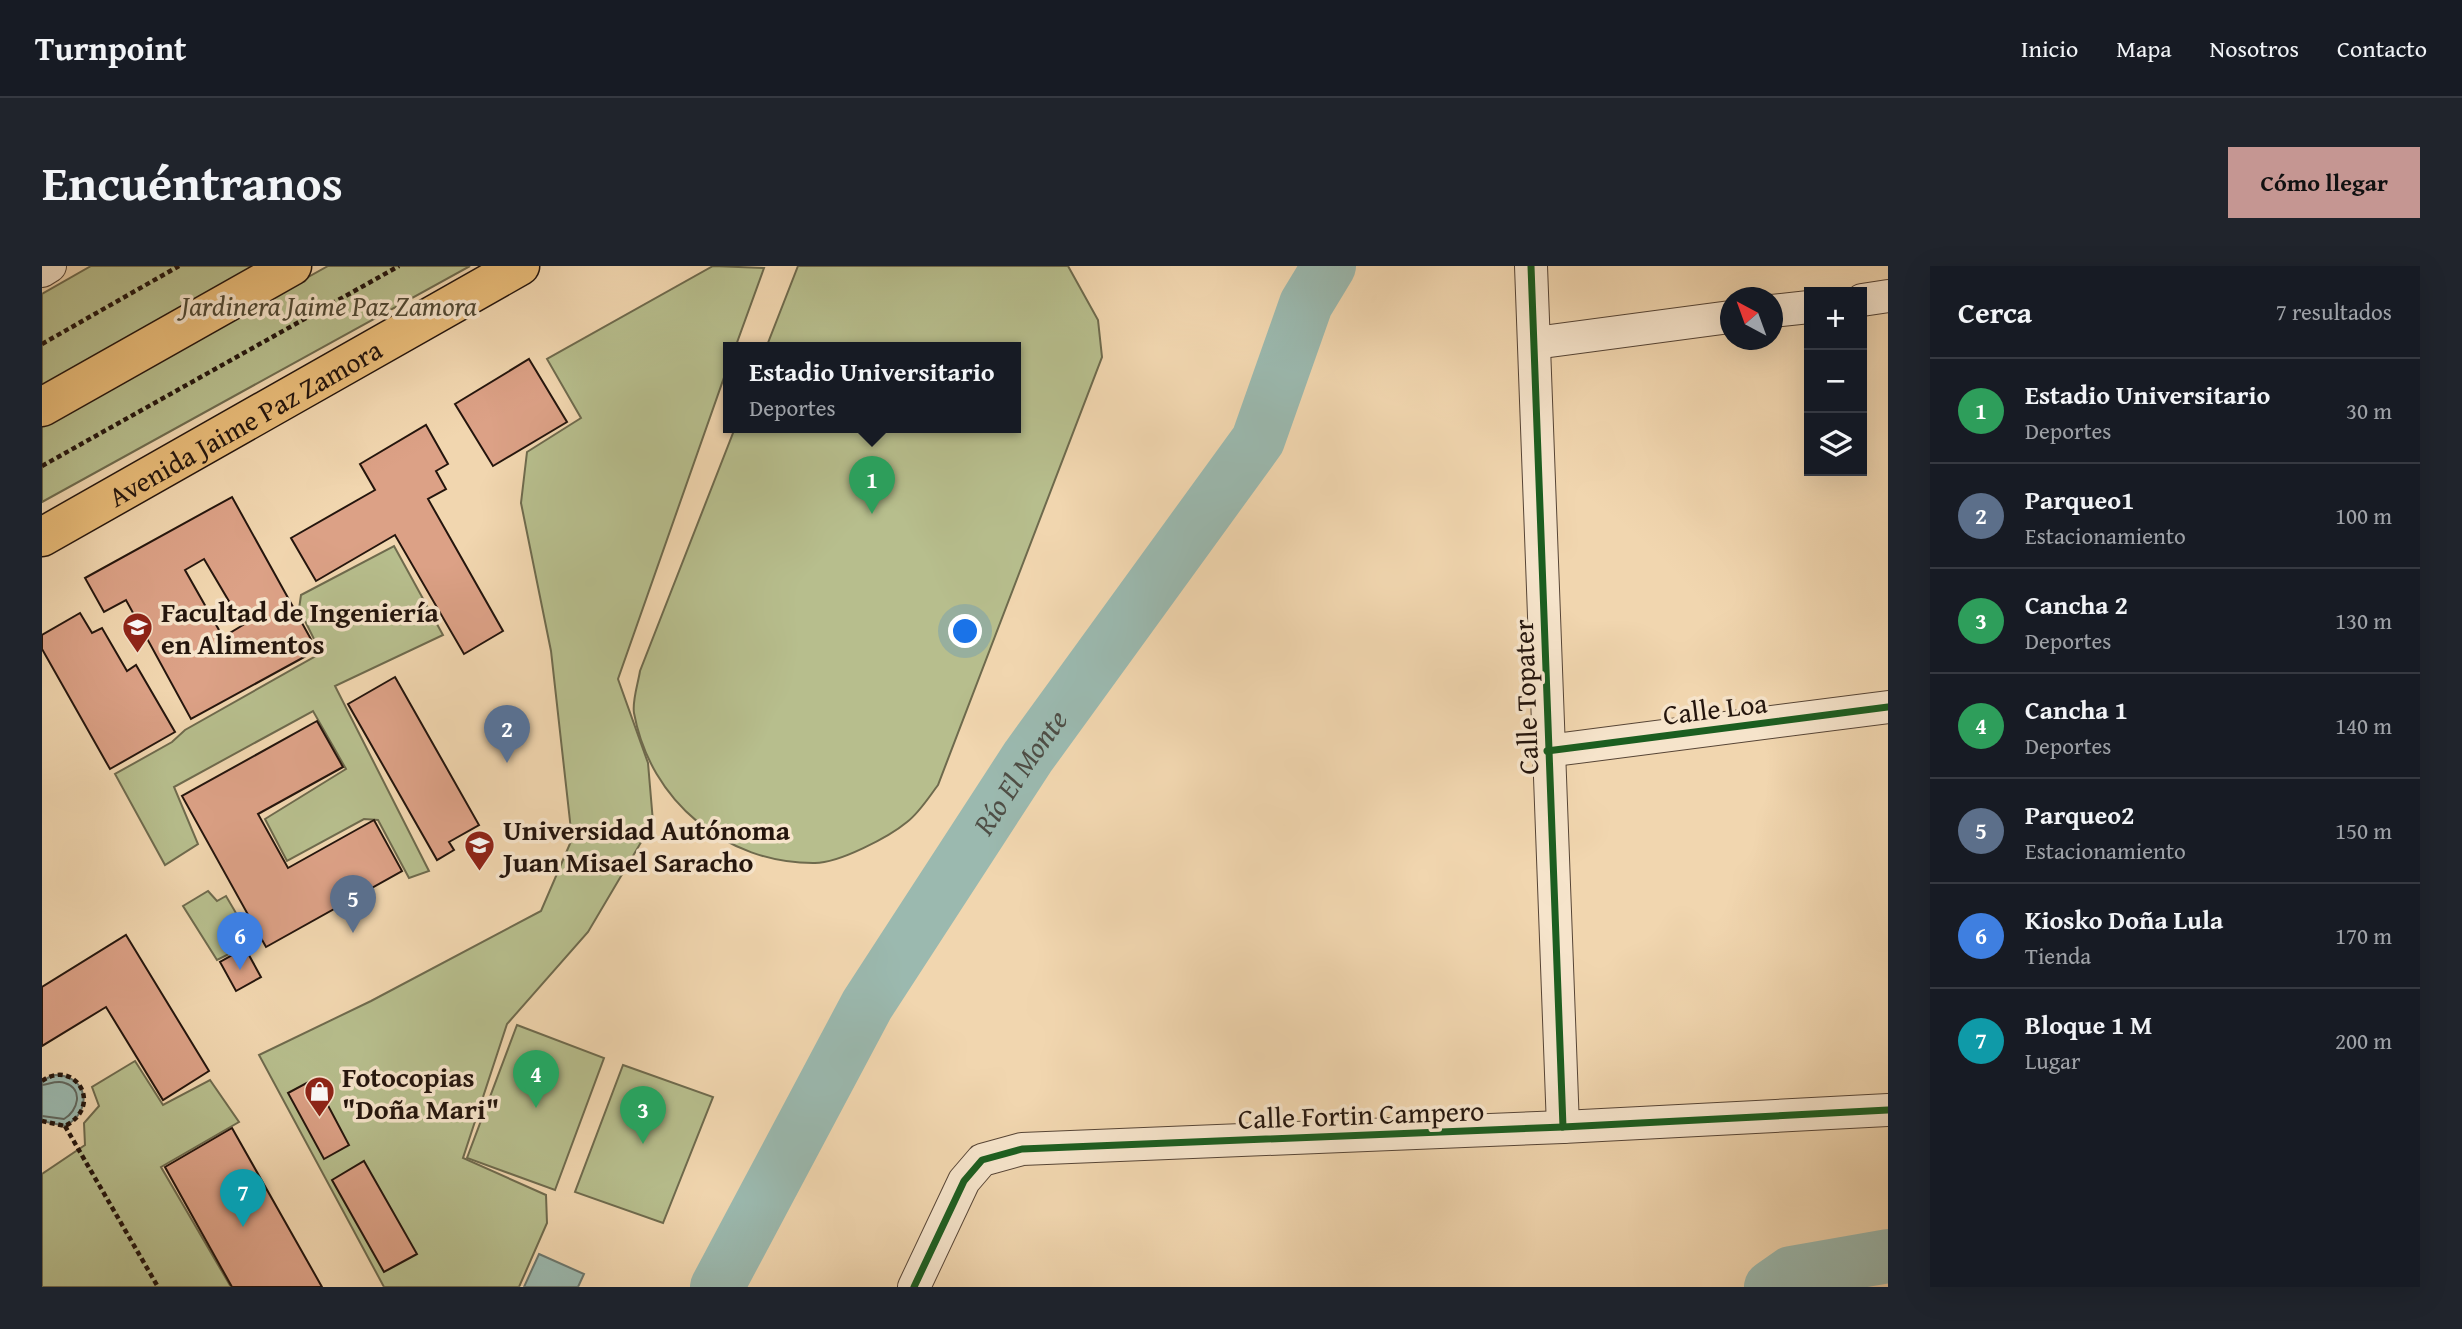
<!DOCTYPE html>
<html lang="es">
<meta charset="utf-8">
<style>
body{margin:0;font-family:"Gentium Book Plus",serif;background:#20242c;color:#f1f3f6}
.controls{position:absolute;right:21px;top:21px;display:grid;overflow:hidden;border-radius:0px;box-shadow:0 7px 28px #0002}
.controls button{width:63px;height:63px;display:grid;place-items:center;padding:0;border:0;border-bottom:2px solid #363941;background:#171b24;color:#f1f3f6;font:35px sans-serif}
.compass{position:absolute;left:1678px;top:21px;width:63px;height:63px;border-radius:50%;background:#171b24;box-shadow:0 7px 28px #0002;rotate:319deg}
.you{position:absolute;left:924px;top:366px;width:24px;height:24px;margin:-18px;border:5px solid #fff;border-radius:50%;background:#1a73e8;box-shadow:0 0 0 10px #1a73e833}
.badge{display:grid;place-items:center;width:46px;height:46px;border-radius:50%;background:#c59692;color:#fff;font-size:23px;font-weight:700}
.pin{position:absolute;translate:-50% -58px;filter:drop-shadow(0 2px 4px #0008)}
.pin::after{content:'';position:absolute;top:37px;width:24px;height:21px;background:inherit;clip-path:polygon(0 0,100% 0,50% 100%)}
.popup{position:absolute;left:681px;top:76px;width:298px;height:91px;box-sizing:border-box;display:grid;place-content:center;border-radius:0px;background:#171b24;filter:drop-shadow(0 2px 5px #0005);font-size:23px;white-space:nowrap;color:#9ea1a6}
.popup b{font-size:26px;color:#f1f3f6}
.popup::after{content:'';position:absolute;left:50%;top:100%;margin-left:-14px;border:14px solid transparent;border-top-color:#171b24}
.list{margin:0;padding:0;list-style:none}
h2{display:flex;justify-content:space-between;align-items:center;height:91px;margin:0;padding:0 28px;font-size:30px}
h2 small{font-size:23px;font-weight:400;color:#9ea1a6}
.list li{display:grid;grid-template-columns:46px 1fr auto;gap:21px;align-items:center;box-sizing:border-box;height:105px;padding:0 28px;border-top:2px solid #363941}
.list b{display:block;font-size:26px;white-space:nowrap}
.list p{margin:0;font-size:23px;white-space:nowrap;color:#9ea1a6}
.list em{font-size:23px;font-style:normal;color:#9ea1a6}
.icon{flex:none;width:38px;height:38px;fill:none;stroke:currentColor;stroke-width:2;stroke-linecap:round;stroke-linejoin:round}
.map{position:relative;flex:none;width:1846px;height:1021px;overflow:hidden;border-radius:0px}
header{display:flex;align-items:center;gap:42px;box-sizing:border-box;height:98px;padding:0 35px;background:#171b24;border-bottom:2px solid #363941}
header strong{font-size:33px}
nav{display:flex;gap:38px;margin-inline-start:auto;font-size:24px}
.intro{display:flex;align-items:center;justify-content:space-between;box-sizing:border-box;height:168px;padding:0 42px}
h1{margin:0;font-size:49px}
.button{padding:18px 32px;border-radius:0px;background:#c59692;color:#111;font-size:24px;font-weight:700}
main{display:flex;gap:42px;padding:0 42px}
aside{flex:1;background:#171b24;border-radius:0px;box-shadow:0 7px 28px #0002}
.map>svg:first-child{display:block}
.green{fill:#b7be8d;stroke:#6e6a4d;stroke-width:2}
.water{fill:#9bb9af;stroke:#6b776e;stroke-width:2}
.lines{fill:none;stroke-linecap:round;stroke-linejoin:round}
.shore{stroke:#60675e;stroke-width:2}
.river{stroke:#9bb9af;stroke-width:54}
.building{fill:#dca186;stroke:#24150d;stroke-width:2;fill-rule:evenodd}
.minor-casing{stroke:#574536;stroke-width:34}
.major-casing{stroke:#24150d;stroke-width:41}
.path{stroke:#24150d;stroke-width:4.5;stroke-dasharray:5 3.5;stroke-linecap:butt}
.minor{stroke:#f6e4cb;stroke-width:32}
.major{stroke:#e8bb78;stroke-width:38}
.cycleway-casing{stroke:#f6e4cb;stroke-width:11}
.cycleway{stroke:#1b5e20;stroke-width:7}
.labels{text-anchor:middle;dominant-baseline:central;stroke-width:7;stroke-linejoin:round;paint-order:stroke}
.park-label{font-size:28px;font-style:italic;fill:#504833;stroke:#f6e4cb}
.street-label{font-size:28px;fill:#24150d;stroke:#f6e4cb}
.poi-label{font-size:28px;font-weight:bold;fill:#24150d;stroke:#f6e4cb;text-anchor:start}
.water-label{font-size:30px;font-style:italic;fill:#4e4e46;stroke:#f6e4cb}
</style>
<header>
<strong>Turnpoint</strong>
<nav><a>Inicio</a><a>Mapa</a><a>Nosotros</a><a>Contacto</a></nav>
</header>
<div class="intro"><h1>Encuéntranos</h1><a class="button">Cómo llegar</a></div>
<main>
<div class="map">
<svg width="1846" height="1021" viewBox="0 0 1846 1021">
<rect width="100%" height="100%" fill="#f1d6af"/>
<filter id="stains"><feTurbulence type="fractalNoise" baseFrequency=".00286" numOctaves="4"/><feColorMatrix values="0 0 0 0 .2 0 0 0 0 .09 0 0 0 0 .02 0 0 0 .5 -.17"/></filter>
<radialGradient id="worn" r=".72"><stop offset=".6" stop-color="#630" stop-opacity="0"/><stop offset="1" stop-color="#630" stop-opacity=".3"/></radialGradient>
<!-- green -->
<g class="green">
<polygon points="49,0 220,0 0,123 0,28"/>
<polygon points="286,0 428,0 0,236 0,160"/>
<polygon points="671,0 722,2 693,82 686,82 686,100 576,413 606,497 611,556 546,666 465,758 421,892 504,929 505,957 477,1021 342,1021 217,789 329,735 499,645 530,573 509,385 479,237 485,186 539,152 505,93"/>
<path d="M756,0H1026L1056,54L1060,91L896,519C887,531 877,547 865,556C847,571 797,597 773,597C684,598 608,535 592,447C590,435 596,418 598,405L693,162H973V82H724Z"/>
<polygon points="352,280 401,369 293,420 387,605 367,612 336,554 322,553 245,595 223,553 304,503 271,445 132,521 156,578 123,599 73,508 130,476 143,464 279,387 257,343 259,329"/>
<polygon points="166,625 175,635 184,630 211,676 175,694 141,640"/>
<polygon points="475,759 562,792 513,924 425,892"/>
<polygon points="93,795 121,839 168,814 197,856 119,901 189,1021 0,1021 0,908 43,879 42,857 57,840 50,821"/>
<polygon points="581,799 671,831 621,957 533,926"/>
</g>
<!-- water -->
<g class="water">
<path d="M11,809C45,808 53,844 23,860L0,855V815Z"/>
<polygon points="497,988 542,1008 536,1021 482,1021"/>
</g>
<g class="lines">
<!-- shore -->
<path class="shore" d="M0,819C8,818 15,814 23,817C42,823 36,845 22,853L0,850"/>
<!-- river -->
<g class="river">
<path id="s1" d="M675,1021L825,739L986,491L1216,174L1264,38L1287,0"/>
<polyline points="1729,1021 1749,1007 1846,990"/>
</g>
</g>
<!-- building -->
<g class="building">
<polygon points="487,93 525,156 451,200 413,138"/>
<polygon points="384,159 406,198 394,205 404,223 386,233 461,365 422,388 353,269 274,315 249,272 333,224 318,198"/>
<path d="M190,231L275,384L149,453L84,334L62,346L43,312ZM162,293L201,359L181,371L143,304Z"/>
<polygon points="38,347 50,367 60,362 85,405 94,399 133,466 68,503 0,383 0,369"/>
<polygon points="353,411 437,559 407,576 412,584 395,594 306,438"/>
<polygon points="275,455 301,501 216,548 246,602 332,554 360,605 224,681 140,530"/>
<polygon points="84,669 167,805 121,834 64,741 0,780 0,721"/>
<polygon points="203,682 219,711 194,725 178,696"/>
<polygon points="272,813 307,879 282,893 246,827"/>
<polygon points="190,862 280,1021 190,1021 123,901"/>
<polygon points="322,895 375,988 342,1006 290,914"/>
</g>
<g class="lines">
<defs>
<g id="minor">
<polyline points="1489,0 1521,861"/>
<polyline points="0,5 8,0"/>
<polyline points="1820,34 1846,30"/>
<polyline points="1730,45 1767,41"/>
<polyline points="1493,77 1688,51"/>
<polyline points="1505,485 1846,441"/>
<polyline points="872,1021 922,915 940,894 980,883 1521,861 1846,844"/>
</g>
<g id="major">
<polyline points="0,141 250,0"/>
<path id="s2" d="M0,271L478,0"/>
</g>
</defs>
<!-- minor casing -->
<use href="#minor" class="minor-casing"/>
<!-- major casing -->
<use href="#major" class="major-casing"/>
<!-- path -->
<g class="path">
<polyline points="0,78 137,0"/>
<polyline points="0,200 357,0"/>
<path d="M0,815C32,792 63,839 23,860L0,855"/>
<polyline points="23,860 116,1021"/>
</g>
<!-- minor -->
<use href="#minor" class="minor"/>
<!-- major -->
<use href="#major" class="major"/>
<defs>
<g id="cycleway">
<polyline points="1489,0 1521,861"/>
<polyline points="1505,485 1846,441"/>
<polyline points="872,1021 922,915 940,894 980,883 1521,861 1846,844"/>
</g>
</defs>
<!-- cycleway casing -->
<use href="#cycleway" class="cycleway-casing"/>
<!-- cycleway -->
<use href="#cycleway" class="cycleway"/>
</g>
<!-- icons -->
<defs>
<symbol id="university-pin" viewBox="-11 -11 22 30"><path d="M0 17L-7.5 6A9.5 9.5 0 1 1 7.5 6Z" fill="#8f2418" stroke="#f6e4cb"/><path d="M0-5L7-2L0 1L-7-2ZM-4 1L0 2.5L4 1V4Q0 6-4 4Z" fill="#fff"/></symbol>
<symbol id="shop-pin" viewBox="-11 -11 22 30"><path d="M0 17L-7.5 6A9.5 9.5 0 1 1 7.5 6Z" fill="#8f2418" stroke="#f6e4cb"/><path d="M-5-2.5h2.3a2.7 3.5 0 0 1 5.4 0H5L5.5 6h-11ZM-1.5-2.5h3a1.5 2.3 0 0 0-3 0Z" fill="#fff"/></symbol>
</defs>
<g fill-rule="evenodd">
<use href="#university-pin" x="78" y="344" width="35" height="47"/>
<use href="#university-pin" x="420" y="562" width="35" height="47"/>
<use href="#shop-pin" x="260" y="808" width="35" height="47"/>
</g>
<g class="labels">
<!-- park labels -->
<g class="park-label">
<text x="287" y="39">Jardinera Jaime Paz Zamora</text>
</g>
<!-- street labels -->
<g class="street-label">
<text stroke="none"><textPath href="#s2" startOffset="233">Avenida Jaime Paz Zamora</textPath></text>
<text transform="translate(1483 431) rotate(-92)">Calle Topater</text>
<text transform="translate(1673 442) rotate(-7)">Calle Loa</text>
<text transform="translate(1319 848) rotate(-2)">Calle Fortin Campero</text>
</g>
<!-- poi labels -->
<g class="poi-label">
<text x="119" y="345">Facultad de Ingeniería<tspan x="119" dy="32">en Alimentos</tspan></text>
<text x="461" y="563">Universidad Autónoma<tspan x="461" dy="32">Juan Misael Saracho</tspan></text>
<text x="300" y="810">Fotocopias<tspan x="300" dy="32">"Doña Mari"</tspan></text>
</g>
<!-- water labels -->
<g class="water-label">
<text stroke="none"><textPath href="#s1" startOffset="598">Río El Monte</textPath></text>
</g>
</g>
<rect width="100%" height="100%" filter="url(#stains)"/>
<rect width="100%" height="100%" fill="url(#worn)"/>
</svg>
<div class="controls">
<button>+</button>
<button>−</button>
<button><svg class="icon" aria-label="layers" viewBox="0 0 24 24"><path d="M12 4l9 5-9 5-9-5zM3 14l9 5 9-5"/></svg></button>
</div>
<svg class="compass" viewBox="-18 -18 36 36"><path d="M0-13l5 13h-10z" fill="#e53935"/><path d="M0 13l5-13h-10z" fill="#9ea1a6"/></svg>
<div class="you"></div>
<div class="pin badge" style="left:830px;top:248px;background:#2e9e5b">1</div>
<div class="popup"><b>Estadio Universitario</b>Deportes</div>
<div class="pin badge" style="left:465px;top:497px;background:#5c6f8a">2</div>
<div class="pin badge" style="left:601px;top:878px;background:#2e9e5b">3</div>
<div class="pin badge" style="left:494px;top:842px;background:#2e9e5b">4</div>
<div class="pin badge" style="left:311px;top:667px;background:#5c6f8a">5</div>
<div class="pin badge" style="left:198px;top:704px;background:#3f7fe0">6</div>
<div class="pin badge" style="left:201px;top:961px;background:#0f9aa8">7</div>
</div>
<aside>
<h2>Cerca<small>7 resultados</small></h2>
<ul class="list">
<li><span class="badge" style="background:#2e9e5b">1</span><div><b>Estadio Universitario</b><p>Deportes</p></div><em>30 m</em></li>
<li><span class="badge" style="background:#5c6f8a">2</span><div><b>Parqueo1</b><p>Estacionamiento</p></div><em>100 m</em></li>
<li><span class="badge" style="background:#2e9e5b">3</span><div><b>Cancha 2</b><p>Deportes</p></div><em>130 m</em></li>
<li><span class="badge" style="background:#2e9e5b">4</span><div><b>Cancha 1</b><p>Deportes</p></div><em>140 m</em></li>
<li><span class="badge" style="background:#5c6f8a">5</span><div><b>Parqueo2</b><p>Estacionamiento</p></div><em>150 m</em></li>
<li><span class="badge" style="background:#3f7fe0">6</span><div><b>Kiosko Doña Lula</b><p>Tienda</p></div><em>170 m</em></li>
<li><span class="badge" style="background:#0f9aa8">7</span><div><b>Bloque 1 M</b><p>Lugar</p></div><em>200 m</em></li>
</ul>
</aside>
</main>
